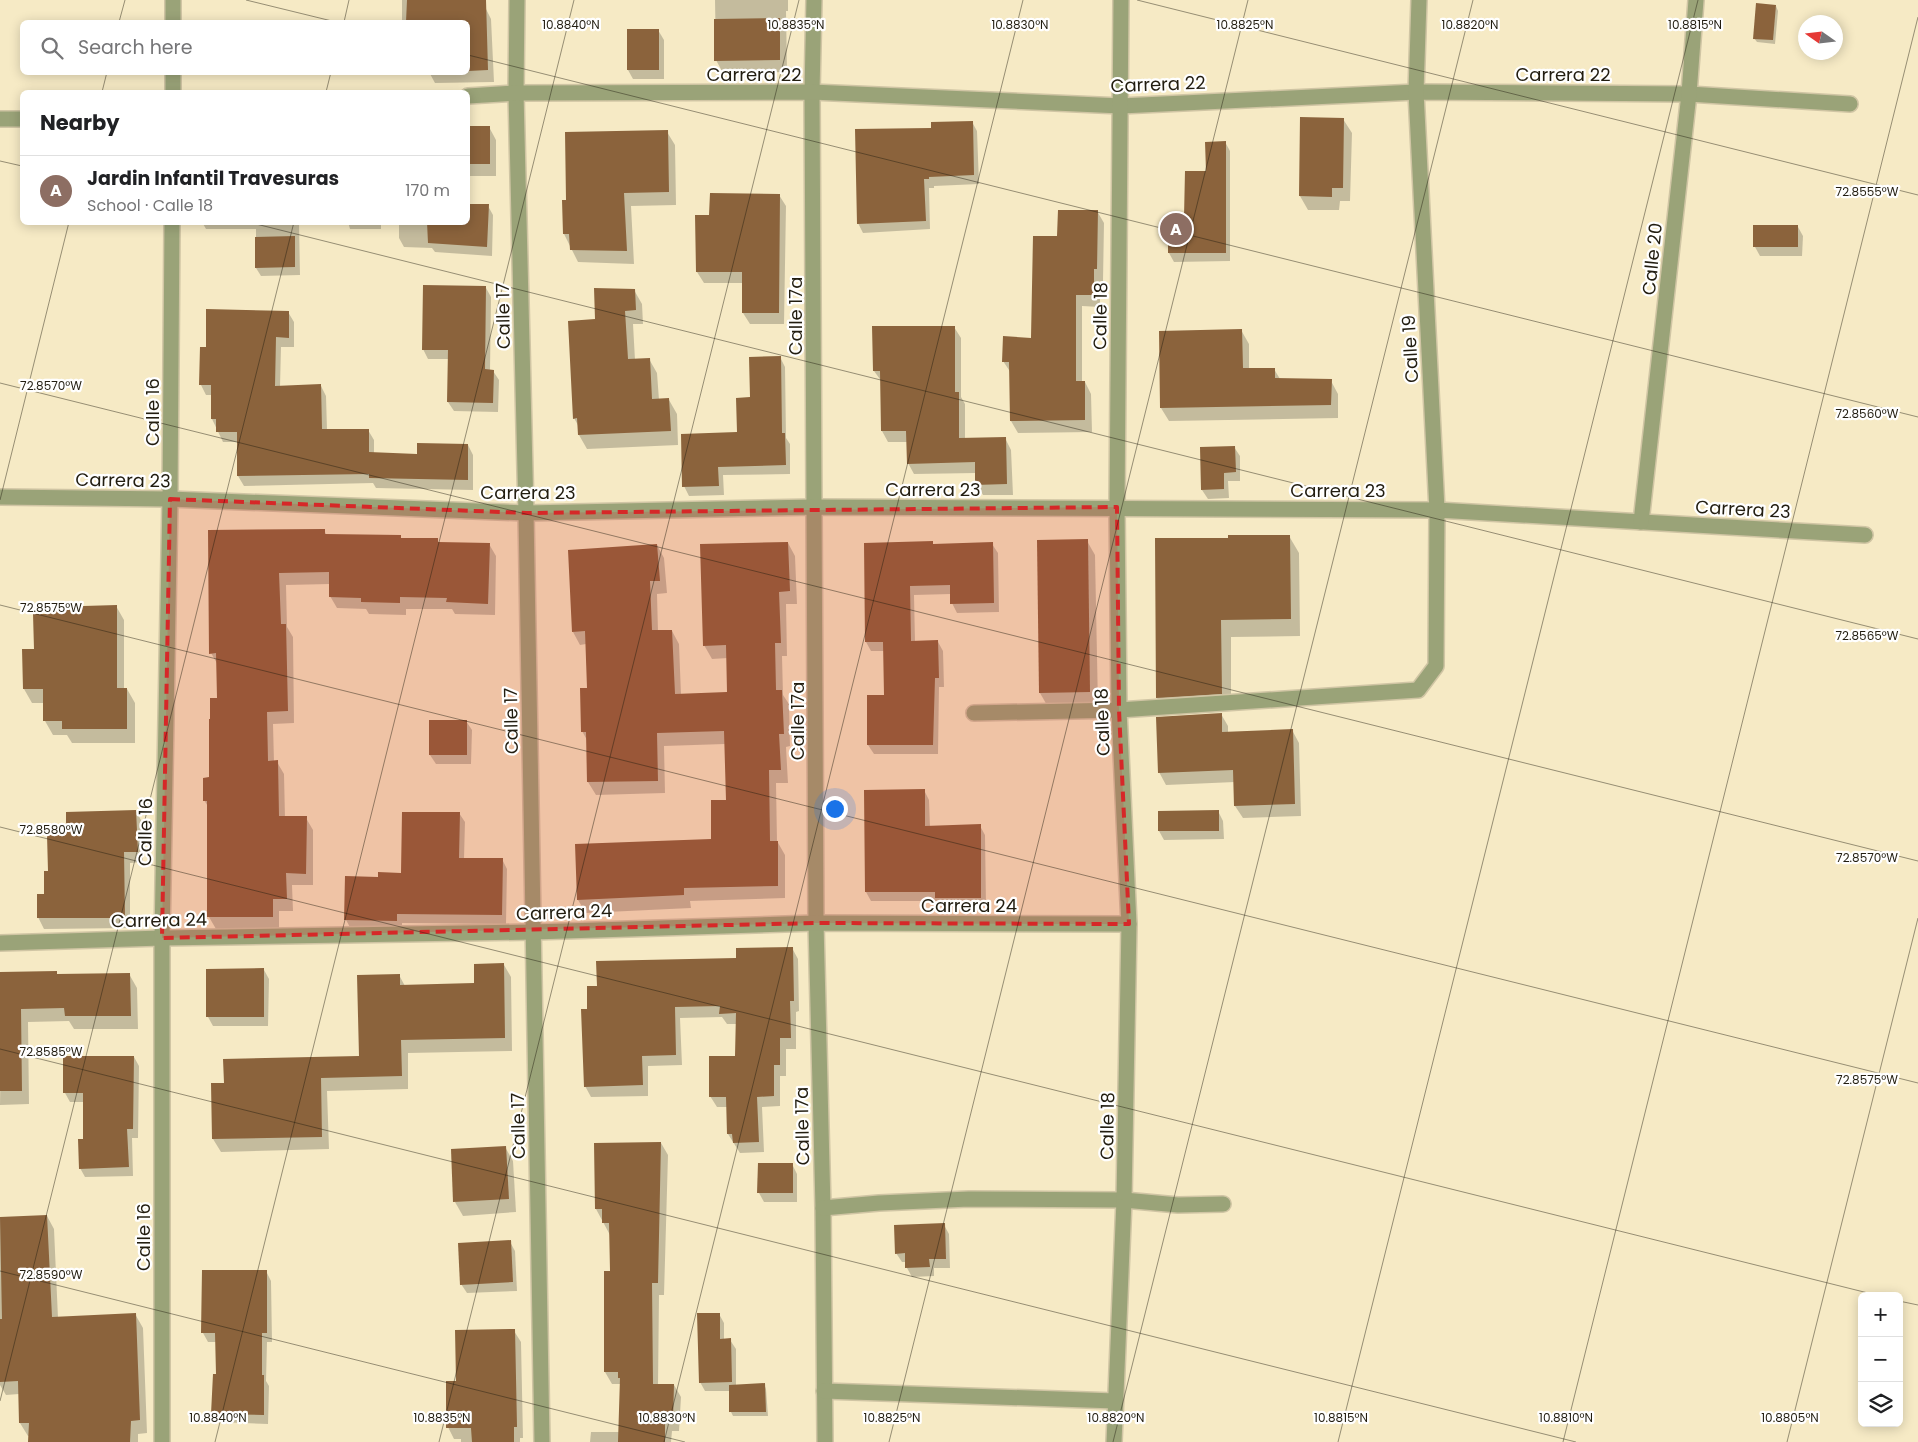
<!DOCTYPE html>
<meta charset="utf-8">
<style>
body{margin:0;font-family:Poppins,sans-serif;background:#f2f2f2;color:#202124}
.controls{position:absolute;right:15px;bottom:15px;display:grid;overflow:hidden;border-radius:8px;box-shadow:0 2px 12px #0003}
.controls button{width:45px;height:45px;display:grid;place-items:center;padding:0;border:0;border-bottom:1px solid #e0e0e0;background:#fff;color:#202124;font:25px sans-serif}
.compass{position:absolute;left:1798px;top:15px;width:45px;height:45px;border-radius:50%;background:#fff;box-shadow:0 2px 12px #0003;rotate:284deg}
.you{position:absolute;left:834px;top:808px;width:18px;height:18px;margin:-12px;border:4px solid #fff;border-radius:50%;background:#1a73e8;box-shadow:0 0 0 8px #1a73e833}
.badge{display:grid;place-items:center;width:32px;height:32px;border-radius:50%;background:#111827;color:#fff;font-size:16px;font-weight:700}
.pin{position:absolute;translate:-50% -50%;border:2px solid #fff;box-shadow:0 1px 5px #0006}
.list{margin:0;padding:0;list-style:none}
h2{display:flex;justify-content:space-between;align-items:center;height:65px;margin:0;padding:0 20px;font-size:21px}
h2 small{font-size:16px;font-weight:400;color:#757577}
.list li{display:grid;grid-template-columns:32px 1fr auto;gap:15px;align-items:center;box-sizing:border-box;height:70px;padding:0 20px;border-top:1px solid #e0e0e0}
.list b{display:block;font-size:19px;white-space:nowrap}
.list p{margin:0;font-size:16px;white-space:nowrap;color:#757577}
.list em{font-size:16px;font-style:normal;color:#757577}
.icon{flex:none;width:28px;height:28px;fill:none;stroke:currentColor;stroke-width:2;stroke-linecap:round;stroke-linejoin:round}
.map{position:relative;flex:none;width:1918px;height:1442px;overflow:hidden}
.search{position:absolute;background:#fff;box-shadow:0 2px 12px #0003;left:20px;top:20px;width:450px;height:55px;display:flex;align-items:center;gap:12px;box-sizing:border-box;padding:0 18px;border-radius:8px;color:#757577;font-size:19px}
.panel{position:absolute;background:#fff;box-shadow:0 2px 12px #0003;left:20px;top:90px;width:450px;height:135px;border-radius:8px}
.map>svg:first-child{display:block}
.shadow{fill:#0003}
.building{fill:#8b633c}
.lines{fill:none;stroke-linecap:round;stroke-linejoin:round}
.minor-casing{stroke:#d0c5a4;stroke-width:18}
.minor{stroke:#9aa378;stroke-width:15}
.marked{fill:#d62828;fill-opacity:0.2;stroke:#d62828;stroke-width:4;stroke-dasharray:10 6;stroke-linejoin:round}
.ticks{fill:none;stroke:#221d10;stroke-width:1;stroke-opacity:0.45}
.labels{text-anchor:middle;dominant-baseline:central;stroke-width:4.5;stroke-linejoin:round;paint-order:stroke}
.street-label{font-size:18px;fill:#221d10;stroke:#fff}
.ticks-label{font-size:12px;text-anchor:middle;fill:#221d10;stroke:#fff;stroke-width:4.5;stroke-linejoin:round;paint-order:stroke}
</style>
<div class="map">
<svg width="1918" height="1442" viewBox="0 0 1918 1442">
<rect width="100%" height="100%" fill="#f6eac5"/>
<!-- shadow -->
<g class="shadow">
<polygon points="402,0 483,0 485,7 491,19 494,82 435,83 429,72 468,72 468,22 402,22"/>
<polygon points="715,0 788,0 788,11 786,11 787,72 723,73 716,60"/>
<polygon points="1776,6 1778,11 1775,44 1757,42 1754,38"/>
<polygon points="628,30 658,30 664,40 664,79 633,79 628,70"/>
<polygon points="1343,119 1352,133 1350,201 1340,201 1339,210 1308,210 1300,196"/>
<polygon points="972,122 977,131 979,184 934,186 934,188 929,188 930,229 863,233 858,223 932,129"/>
<polygon points="468,127 489,127 496,140 496,176 468,176"/>
<polygon points="667,132 675,145 676,205 631,206 634,264 578,262 564,234 563,201 568,201"/>
<polygon points="1225,142 1230,151 1230,261 1174,262 1169,253 1169,219 1185,219 1208,173"/>
<polygon points="779,195 786,206 784,324 750,324 743,313 743,283 704,283 697,272 697,216 710,216"/>
<polygon points="468,205 488,206 493,215 492,256 435,252 432,248 404,247 399,238 399,222 468,222"/>
<polygon points="1097,211 1104,223 1103,281 1100,281 1100,307 1082,306 1082,382 1085,382 1091,394 1092,432 1018,433 1011,421 1011,373 1003,361 1032,339 1058,238"/>
<polygon points="202,222 299,222 300,275 261,276 256,268 256,229 206,229"/>
<polygon points="348,222 381,222 381,229 350,229"/>
<polygon points="1798,227 1803,236 1802,256 1760,256 1755,247"/>
<polygon points="486,288 491,297 490,371 493,371 499,380 498,412 454,411 448,402 449,359 428,359 423,349"/>
<polygon points="634,290 642,304 643,324 633,324 635,360 649,359 657,373 659,400 669,400 677,414 678,445 587,449 579,435 579,427 574,418 596,321"/>
<polygon points="288,312 294,322 294,347 281,347 280,387 321,386 326,396 327,430 368,430 374,440 374,454 418,455 468,445 473,455 473,490 376,488 373,483 244,486 238,476 238,442 223,442 212,419 212,395 206,395 201,385 207,349"/>
<polygon points="954,327 961,338 961,397 965,404 965,439 1005,438 1011,450 1013,495 983,495 977,484 976,473 914,474 908,463 907,442 888,442 882,431 882,382 874,371"/>
<polygon points="1241,330 1249,344 1249,370 1274,369 1280,379 1331,381 1338,394 1338,418 1169,421 1161,408"/>
<polygon points="780,357 785,367 786,438 790,444 790,474 723,475 724,495 689,496 684,486 738,433 752,398"/>
<polygon points="1234,447 1240,456 1240,481 1228,481 1229,498 1208,499 1202,490"/>
<polygon points="324,530 327,536 437,539 439,543 489,544 496,556 495,615 455,614 452,609 406,609 406,615 369,614 366,609 337,608 330,596 330,584 286,585 287,627 293,637 294,723 273,724 274,762 277,762 284,774 285,818 306,818 313,830 313,885 292,885 293,911 279,911 279,929 216,929 209,917 209,808 204,800 211,779 218,699 218,665 211,653 209,531"/>
<polygon points="1289,536 1299,553 1300,636 1231,637 1231,711 1167,715 1157,698 1230,539"/>
<polygon points="1087,541 1095,555 1098,706 1048,707 1040,693 1038,542"/>
<polygon points="788,543 795,556 797,604 786,604 787,656 782,656 783,695 789,704 790,746 786,747 788,783 776,783 777,841 785,855 785,898 690,901 691,908 586,913 578,900 713,840 727,801 725,744 664,746 665,793 596,795 588,782 587,740 582,731 588,689 586,644 580,645 573,632 657,545 664,558 667,593 657,594 658,631 672,631 679,644 681,695 728,693 728,658 712,659 704,645"/>
<polygon points="866,544 992,544 998,553 999,612 957,613 952,603 951,594 914,595 915,642 938,642 943,651 944,687 939,687 938,754 874,754 868,745 885,696 884,651 871,651 866,642"/>
<polygon points="116,606 124,620 124,689 127,689 135,703 135,743 72,743 67,735 53,735 45,721 45,703 32,703 24,689 35,651 49,615"/>
<polygon points="1221,714 1228,726 1228,733 1292,730 1299,743 1301,816 1243,818 1235,806 1235,782 1166,785 1159,772"/>
<polygon points="466,721 472,730 471,764 436,764 430,755"/>
<polygon points="924,790 929,800 930,827 980,826 985,835 986,906 941,907 938,901 871,901 866,892 866,791"/>
<polygon points="136,811 142,822 143,862 130,863 130,928 44,929 38,917 45,895 49,872 67,836"/>
<polygon points="1218,811 1223,821 1224,839 1164,840 1159,831"/>
<polygon points="459,813 465,822 464,859 502,859 507,869 506,924 402,923 402,930 351,929 346,920 379,878 402,874"/>
<polygon points="792,948 798,959 799,1011 796,1012 796,1049 786,1049 786,1076 780,1076 780,1106 762,1107 764,1152 740,1153 728,1134 727,1107 717,1107 710,1096 736,1057 737,1024 727,1024 722,1017 680,1018 682,1065 648,1066 648,1096 591,1097 585,1086 589,1010 598,987"/>
<polygon points="504,965 511,977 512,1051 408,1053 408,1089 327,1091 329,1149 221,1152 213,1139 212,1085 225,1084 361,1057 399,975 405,986 475,984"/>
<polygon points="264,970 269,979 268,1026 213,1026 208,1017"/>
<polygon points="56,973 58,976 129,974 137,988 138,1029 74,1029 69,1021 28,1022 29,1104 0,1105 2,974"/>
<polygon points="134,1057 139,1066 138,1138 132,1138 133,1176 85,1177 80,1168 84,1140 84,1102 70,1102 65,1093"/>
<polygon points="661,1143 668,1155 664,1295 659,1295 658,1385 674,1385 681,1397 679,1431 672,1431 671,1442 590,1442 591,1432 620,1432 621,1384 612,1384 605,1372 611,1273 610,1235 596,1209 596,1144"/>
<polygon points="505,1147 513,1161 516,1212 463,1216 455,1202"/>
<polygon points="792,1164 797,1174 797,1202 764,1202 759,1193"/>
<polygon points="47,1216 54,1229 58,1318 135,1314 143,1328 147,1433 138,1434 138,1442 30,1442 30,1436 28,1436 20,1423 19,1394 6,1395 0,1385 0,1218"/>
<polygon points="944,1225 949,1234 950,1268 934,1268 934,1276 912,1277 907,1268 906,1262 902,1262 896,1253"/>
<polygon points="510,1242 515,1251 517,1291 467,1293 461,1284"/>
<polygon points="266,1271 271,1281 272,1342 267,1342 266,1381 269,1386 268,1424 218,1422 212,1413 217,1376 217,1342 208,1342 203,1333"/>
<polygon points="719,1314 724,1323 724,1340 730,1340 736,1349 736,1386 764,1384 766,1389 768,1416 733,1416 731,1412 730,1391 705,1391 700,1382"/>
<polygon points="514,1331 521,1342 523,1438 520,1438 520,1442 461,1442 461,1439 454,1439 448,1427 457,1382"/>
</g>
<!-- building -->
<g class="building">
<polygon points="407,0 486,0 488,70 468,71 468,22 406,22"/>
<polygon points="1756,3 1776,5 1773,40 1753,39"/>
<polygon points="780,18 780,60 714,61 714,19"/>
<rect x="627" y="29" width="32" height="41"/>
<polygon points="1300,117 1344,118 1343,188 1332,188 1332,197 1299,196"/>
<polygon points="973,121 974,175 929,177 929,179 924,179 926,221 857,224 855,129 931,128 931,122"/>
<rect x="468" y="126" width="22" height="38"/>
<polygon points="668,130 669,192 624,193 627,251 570,250 569,234 563,234 562,200 566,200 565,132"/>
<polygon points="1226,141 1226,253 1168,253 1168,217 1184,217 1185,171 1206,171 1205,142"/>
<polygon points="710,193 780,194 779,313 742,313 742,272 696,272 695,215 709,215"/>
<polygon points="468,204 489,204 487,247 428,243 427,222 468,222"/>
<polygon points="1058,210 1098,210 1097,269 1094,269 1094,295 1076,295 1076,381 1085,381 1085,420 1010,421 1009,362 1002,362 1003,336 1031,338 1033,236 1057,236"/>
<rect x="1753" y="225" width="45" height="22"/>
<polygon points="295,236 295,267 255,268 255,237"/>
<polygon points="423,285 486,286 485,369 494,370 493,403 447,402 448,350 422,350"/>
<polygon points="594,288 635,289 636,310 625,311 628,359 650,358 652,399 669,398 671,431 578,435 577,418 573,419 568,321 595,319"/>
<polygon points="206,309 289,311 289,338 276,337 275,386 321,384 322,429 369,429 369,452 417,454 417,443 468,444 468,480 369,478 369,474 237,476 237,432 216,432 216,419 211,419 211,385 199,385 200,347 206,347"/>
<polygon points="872,326 955,326 955,392 959,392 959,438 1006,437 1007,484 975,485 975,462 907,464 906,431 881,431 880,371 873,371"/>
<polygon points="1242,329 1243,368 1275,368 1275,378 1332,379 1331,405 1160,408 1159,331"/>
<polygon points="781,356 782,433 785,433 786,465 718,467 719,486 682,487 681,434 737,432 736,398 750,397 749,357"/>
<polygon points="1235,446 1236,472 1224,473 1224,489 1201,490 1200,447"/>
<polygon points="325,529 325,534 401,535 401,538 438,538 438,542 490,543 488,604 446,602 447,598 400,597 400,603 361,602 361,598 329,597 329,572 279,573 281,624 286,624 288,711 267,712 268,761 278,760 279,816 307,816 306,874 286,873 287,899 273,899 273,917 207,917 207,801 203,801 203,778 209,777 209,719 210,719 210,698 217,698 216,653 209,654 208,530"/>
<polygon points="1228,535 1290,535 1291,619 1221,620 1222,694 1156,698 1155,538 1228,538"/>
<polygon points="1088,539 1090,692 1039,693 1037,540"/>
<polygon points="933,541 933,544 993,542 994,603 950,604 950,585 910,586 911,641 938,640 939,678 935,678 933,745 867,745 867,695 884,695 883,642 865,642 864,543"/>
<polygon points="788,542 790,591 779,592 781,643 775,643 776,690 782,690 784,734 779,734 781,770 769,770 770,841 778,841 778,886 684,888 684,895 577,900 575,844 711,839 711,800 726,800 724,731 657,733 658,781 587,782 586,732 581,732 580,688 587,688 585,631 572,632 568,550 657,544 660,581 650,581 652,630 672,630 675,694 727,692 726,645 703,646 700,544"/>
<polygon points="117,605 117,688 127,688 127,729 62,729 62,721 43,721 43,689 23,689 22,649 34,649 33,614 48,614 50,607"/>
<polygon points="1222,713 1222,732 1293,729 1295,804 1234,806 1233,770 1158,773 1156,717"/>
<rect x="429" y="720" width="38" height="35"/>
<polygon points="925,789 925,826 981,824 981,898 935,898 935,892 865,892 864,790"/>
<polygon points="136,810 138,852 124,852 125,918 37,918 37,894 44,894 44,871 48,871 47,835 66,835 66,812"/>
<polygon points="1219,810 1219,831 1158,831 1158,811"/>
<polygon points="402,812 460,812 459,858 503,858 502,915 397,914 397,921 344,920 345,876 378,877 378,872 401,873"/>
<polygon points="793,947 794,1001 790,1001 791,1038 780,1038 780,1065 774,1065 774,1096 757,1097 759,1142 733,1143 732,1134 727,1134 726,1097 709,1097 709,1056 735,1056 736,1013 719,1014 720,1006 675,1007 676,1055 642,1056 643,1085 584,1087 581,1009 587,1009 587,986 597,986 596,961 736,958 736,948"/>
<polygon points="504,963 505,1038 401,1040 402,1076 321,1078 322,1137 212,1139 211,1083 224,1083 223,1059 359,1056 357,975 400,974 400,985 474,983 474,964"/>
<polygon points="264,968 264,1017 206,1017 206,969"/>
<polygon points="57,971 57,974 130,973 131,1016 65,1016 64,1008 21,1009 22,1091 0,1091 0,972"/>
<polygon points="63,1056 134,1056 133,1129 127,1129 129,1167 79,1169 78,1139 83,1139 83,1093 63,1093"/>
<polygon points="661,1142 658,1283 652,1283 653,1384 674,1384 673,1420 665,1420 665,1442 618,1442 620,1378 618,1378 618,1372 604,1372 604,1271 610,1271 609,1223 602,1223 602,1209 595,1209 594,1143"/>
<polygon points="506,1146 509,1199 453,1202 451,1149"/>
<polygon points="758,1163 793,1163 793,1193 757,1193"/>
<polygon points="47,1215 52,1317 136,1313 140,1420 131,1421 130,1442 28,1442 29,1423 19,1423 18,1381 0,1382 0,1319 2,1319 0,1217"/>
<polygon points="945,1223 946,1259 929,1259 930,1267 905,1268 905,1253 895,1254 894,1225"/>
<polygon points="511,1240 513,1282 460,1285 458,1243"/>
<polygon points="202,1270 267,1270 267,1333 262,1333 262,1375 264,1375 264,1415 211,1414 213,1374 216,1374 215,1333 201,1333"/>
<polygon points="697,1313 720,1313 720,1339 731,1338 732,1382 699,1383"/>
<polygon points="515,1329 517,1427 514,1427 514,1442 472,1442 471,1428 446,1428 446,1381 456,1381 455,1330"/>
<polygon points="765,1383 766,1412 729,1412 729,1385"/>
</g>
<g class="lines">
<defs>
<g id="minor">
<polyline points="517,0 516,93 526,513 542,1442"/>
<polyline points="814,0 812,92 816,923 823,1208 825,1442"/>
<polyline points="173,22 173,0"/>
<polyline points="173,92 173,72"/>
<polyline points="468,96 516,93 812,92 1121,106 1416,92 1689,94 1850,104"/>
<polyline points="0,119 22,119"/>
<polyline points="0,497 170,499 526,513 815,507 1437,510 1865,535"/>
<polyline points="1641,522 1689,94 1696,0"/>
<polyline points="974,713 1119,710 1418,690 1436,666 1437,510 1416,92 1419,0"/>
<polyline points="0,943 162,938 533,932 816,923 1129,924"/>
<polyline points="823,1208 879,1203 969,1199 1124,1200 1178,1205 1223,1204"/>
<polyline points="824,1391 1115,1401"/>
<polyline points="162,1442 162,938 170,499 172,222"/>
<polyline points="1114,1442 1124,1200 1129,924 1119,710 1117,507 1121,0"/>
</g>
</defs>
<!-- minor casing -->
<use href="#minor" class="minor-casing"/>
<!-- minor -->
<use href="#minor" class="minor"/>
</g>
<!-- marked area -->
<path class="marked" d="M170,499L526,513L1117,507L1119,710L1129,924L816,923L162,938Z"/>
<!-- ticks -->
<path class="ticks" d="M246,0L336,22M1137,0L1918,195M119,22L125,0M344,22L349,0M468,55L1918,417M102,92L107,72M326,92L331,72M0,161L22,166M248,222L1918,639M0,383L1918,861M0,500L69,222M0,605L1918,1083M0,827L1880,1296M0,1049L1576,1442M0,1271L685,1442M1899,1301L1918,1305M0,1401L294,222M215,1442L574,0M439,1442L799,0M664,1442L1023,0M889,1442L1248,0M1113,1442L1473,0M1338,1442L1698,0M1563,1442L1918,17M1787,1442L1918,918"/>
<g class="labels">
<!-- street labels -->
<g class="street-label">
<text x="754" y="74">Carrera 22</text>
<text x="1563" y="74">Carrera 22</text>
<text transform="translate(1158 84) rotate(-2)">Carrera 22</text>
<text transform="translate(1652 259) rotate(-84)">Calle 20</text>
<text transform="translate(503 316) rotate(-91)">Calle 17</text>
<text transform="translate(795 316) rotate(-90)">Calle 17a</text>
<text transform="translate(1100 316) rotate(-89)">Calle 18</text>
<text transform="translate(1410 349) rotate(-93)">Calle 19</text>
<text transform="translate(152 412) rotate(-90)">Calle 16</text>
<text transform="translate(123 480) rotate(1)">Carrera 23</text>
<text x="933" y="489">Carrera 23</text>
<text x="1338" y="490">Carrera 23</text>
<text x="528" y="492">Carrera 23</text>
<text transform="translate(1743 509) rotate(3)">Carrera 23</text>
<text transform="translate(511 721) rotate(-91)">Calle 17</text>
<text transform="translate(797 721) rotate(-90)">Calle 17a</text>
<text transform="translate(1102 722) rotate(-92)">Calle 18</text>
<text transform="translate(145 832) rotate(-89)">Calle 16</text>
<text x="969" y="905">Carrera 24</text>
<text transform="translate(564 912) rotate(-2)">Carrera 24</text>
<text transform="translate(159 920) rotate(-1)">Carrera 24</text>
<text transform="translate(518 1126) rotate(-91)">Calle 17</text>
<text transform="translate(802 1126) rotate(-91)">Calle 17a</text>
<text transform="translate(1107 1126) rotate(-89)">Calle 18</text>
<text transform="translate(143 1237) rotate(-90)">Calle 16</text>
</g>
</g>
<g class="ticks-label">
<text x="571" y="29">10.8840°N</text>
<text x="796" y="29">10.8835°N</text>
<text x="1020" y="29">10.8830°N</text>
<text x="1245" y="29">10.8825°N</text>
<text x="1470" y="29">10.8820°N</text>
<text x="1695" y="29">10.8815°N</text>
<text x="1867" y="196">72.8555°W</text>
<text x="51" y="390">72.8570°W</text>
<text x="1867" y="418">72.8560°W</text>
<text x="51" y="612">72.8575°W</text>
<text x="1867" y="640">72.8565°W</text>
<text x="51" y="834">72.8580°W</text>
<text x="1867" y="862">72.8570°W</text>
<text x="51" y="1056">72.8585°W</text>
<text x="1867" y="1084">72.8575°W</text>
<text x="51" y="1279">72.8590°W</text>
<text x="218" y="1422">10.8840°N</text>
<text x="442" y="1422">10.8835°N</text>
<text x="667" y="1422">10.8830°N</text>
<text x="892" y="1422">10.8825°N</text>
<text x="1116" y="1422">10.8820°N</text>
<text x="1341" y="1422">10.8815°N</text>
<text x="1566" y="1422">10.8810°N</text>
<text x="1790" y="1422">10.8805°N</text>
</g>
</svg>
<div class="controls">
<button>+</button>
<button>−</button>
<button><svg class="icon" aria-label="layers" viewBox="0 0 24 24"><path d="M12 4l9 5-9 5-9-5zM3 14l9 5 9-5"/></svg></button>
</div>
<svg class="compass" viewBox="-18 -18 36 36"><path d="M0-13l5 13h-10z" fill="#e53935"/><path d="M0 13l5-13h-10z" fill="#757577"/></svg>
<div class="you"></div>
<div class="pin badge" style="left:1176px;top:229px;background:#8d6e63">A</div>
<div class="search"><svg class="icon" aria-label="search" viewBox="0 0 24 24"><circle cx="10" cy="10" r="6"/><path d="M15 15l6 6"/></svg>Search here</div>
<section class="panel">
<h2>Nearby<small></small></h2>
<ul class="list">
<li><span class="badge" style="background:#8d6e63">A</span><div><b>Jardin Infantil Travesuras</b><p>School · Calle 18</p></div><em>170 m</em></li>
</ul>
</section>
</div>
